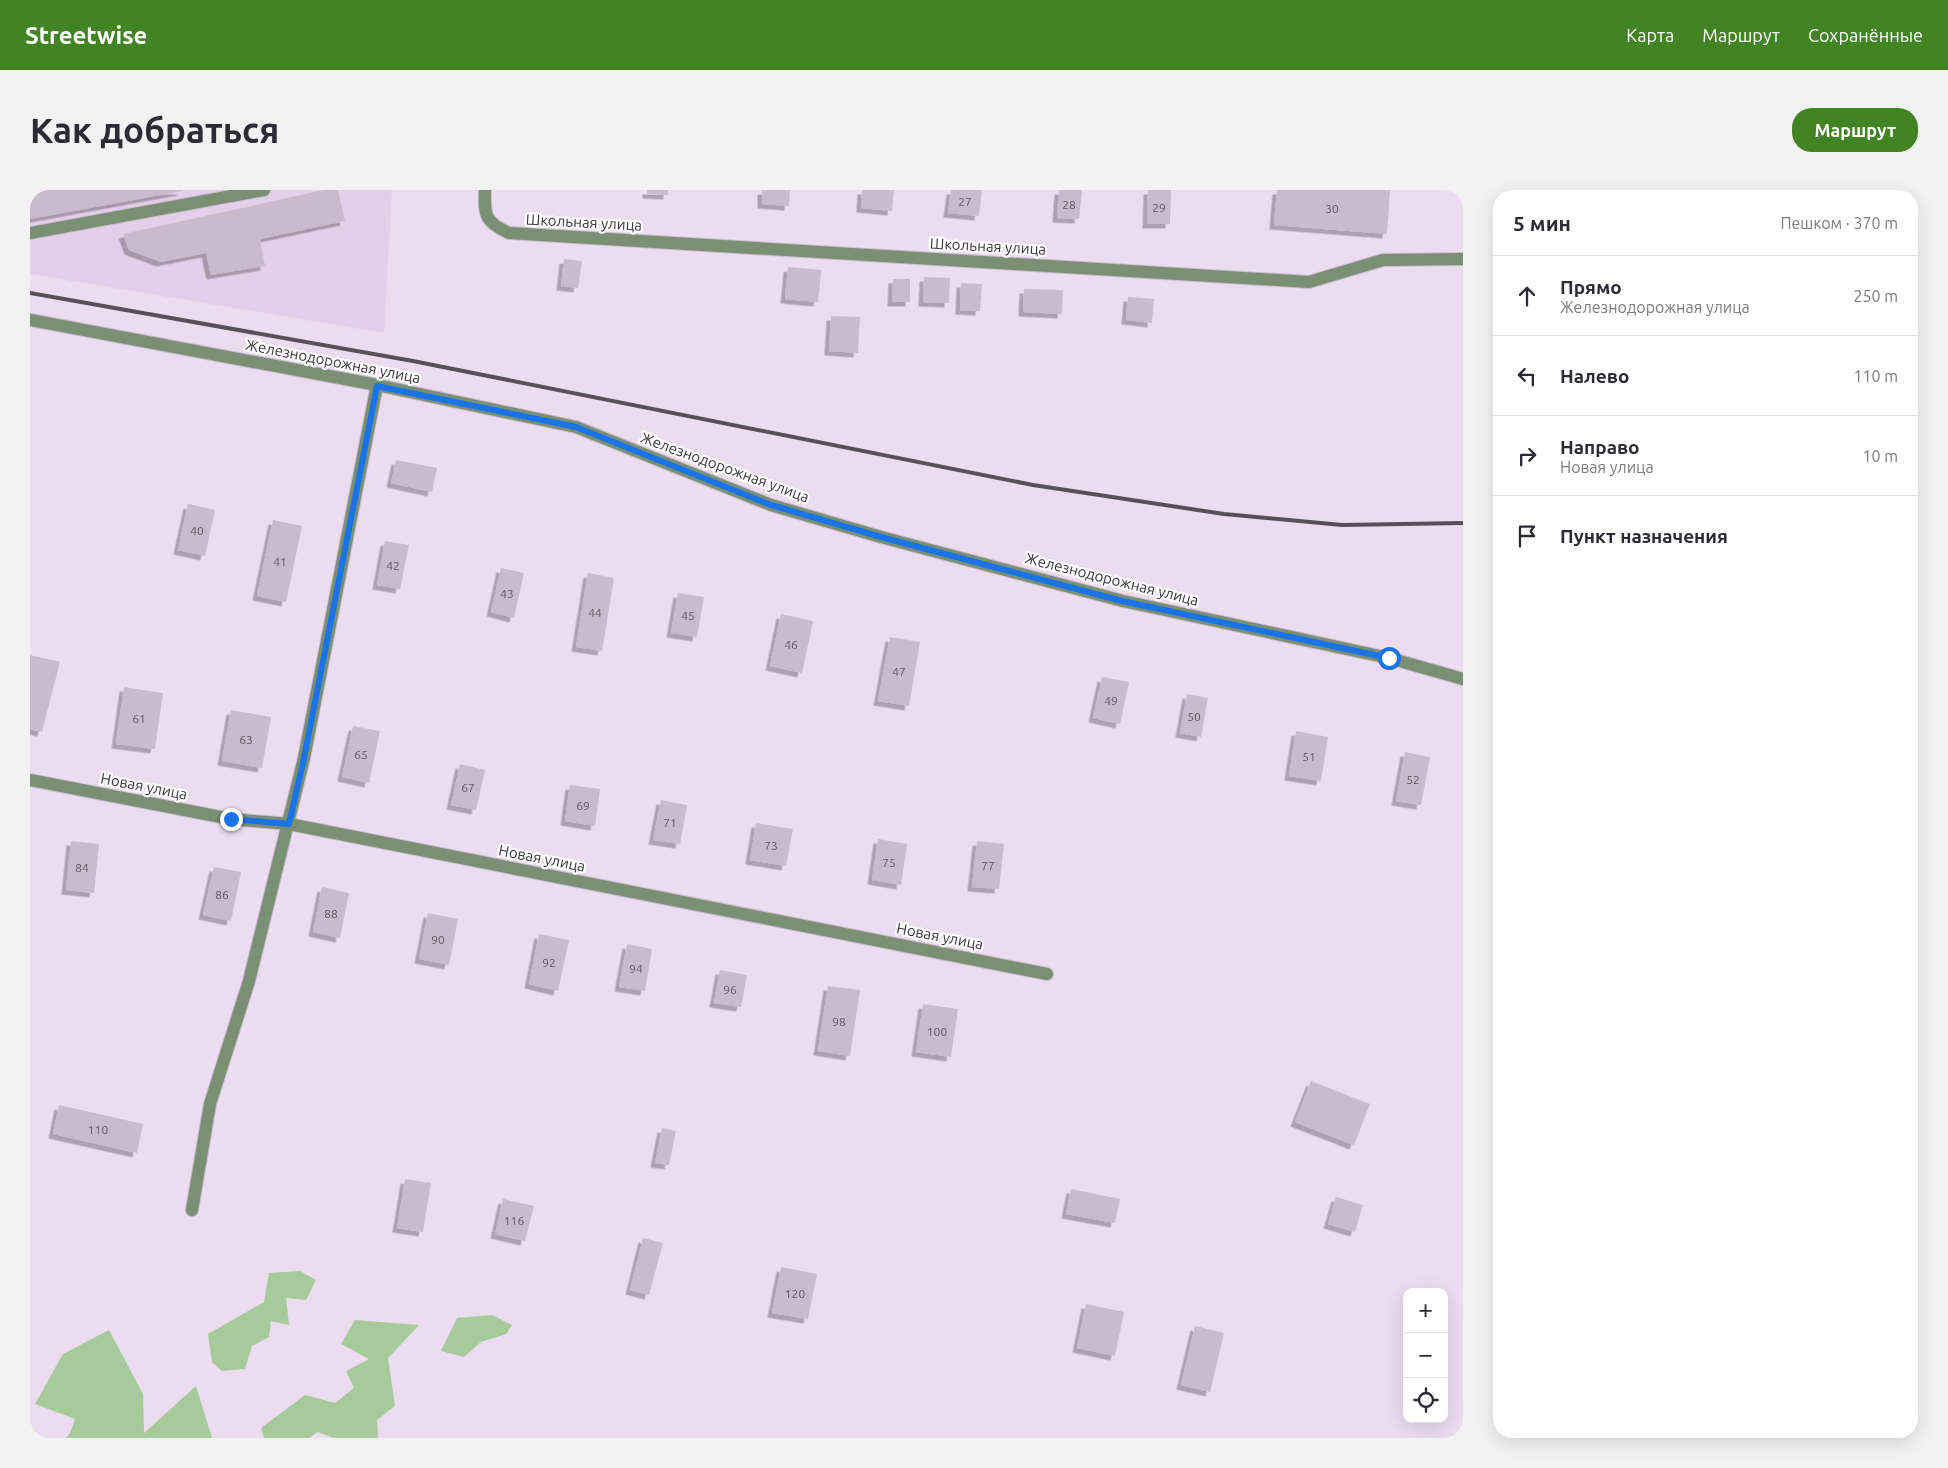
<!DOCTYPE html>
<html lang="ru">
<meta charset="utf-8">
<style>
body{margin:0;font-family:Ubuntu,sans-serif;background:#f2f2f3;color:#2b2b33}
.controls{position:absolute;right:15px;bottom:15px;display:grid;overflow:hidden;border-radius:10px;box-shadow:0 5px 20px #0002}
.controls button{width:45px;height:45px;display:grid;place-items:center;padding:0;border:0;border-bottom:1px solid #e1e1e2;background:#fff;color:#2b2b33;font:25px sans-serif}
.stop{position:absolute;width:15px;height:15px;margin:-11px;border:4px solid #1a73e8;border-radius:50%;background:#fff}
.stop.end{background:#1a73e8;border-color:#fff;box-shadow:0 1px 5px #0008}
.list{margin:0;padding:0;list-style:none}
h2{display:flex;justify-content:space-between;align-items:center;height:65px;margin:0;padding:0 20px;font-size:21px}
h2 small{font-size:16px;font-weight:400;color:#7c7c81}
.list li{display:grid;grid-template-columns:32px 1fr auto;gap:15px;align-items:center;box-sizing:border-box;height:80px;padding:0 20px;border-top:1px solid #e1e1e2}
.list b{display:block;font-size:19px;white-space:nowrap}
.list p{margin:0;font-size:16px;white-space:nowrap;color:#7c7c81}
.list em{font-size:16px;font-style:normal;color:#7c7c81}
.icon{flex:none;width:28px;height:28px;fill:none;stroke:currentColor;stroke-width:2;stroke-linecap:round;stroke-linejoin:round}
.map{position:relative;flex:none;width:1433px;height:1248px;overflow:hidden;border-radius:20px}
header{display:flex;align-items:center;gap:30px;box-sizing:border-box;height:70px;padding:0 25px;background:#428324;color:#fff}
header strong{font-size:24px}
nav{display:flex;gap:28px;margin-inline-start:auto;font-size:18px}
.intro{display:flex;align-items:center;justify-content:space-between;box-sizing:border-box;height:120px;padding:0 30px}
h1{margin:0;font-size:35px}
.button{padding:12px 22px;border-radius:20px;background:#428324;color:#fff;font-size:18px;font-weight:700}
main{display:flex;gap:30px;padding:0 30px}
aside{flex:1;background:#fff;border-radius:20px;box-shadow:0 5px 20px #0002}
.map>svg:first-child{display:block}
.built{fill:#e4cfea}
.green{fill:#a6ca9a}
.building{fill:#c9bacd;filter:url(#shadow)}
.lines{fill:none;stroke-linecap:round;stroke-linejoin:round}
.minor-casing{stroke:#c8bacc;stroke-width:14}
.minor{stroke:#7a8f73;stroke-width:12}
.rail{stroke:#57505a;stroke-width:4}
.route{stroke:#1a73e8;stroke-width:6}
.labels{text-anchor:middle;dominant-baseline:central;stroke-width:4.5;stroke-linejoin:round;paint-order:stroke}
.number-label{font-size:12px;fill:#5e5660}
.street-label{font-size:15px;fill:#3a343c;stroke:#fff}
</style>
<header>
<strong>Streetwise</strong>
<nav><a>Карта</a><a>Маршрут</a><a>Сохранённые</a></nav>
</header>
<div class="intro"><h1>Как добраться</h1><a class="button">Маршрут</a></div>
<main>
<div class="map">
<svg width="1433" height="1248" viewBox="0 0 1433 1248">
<defs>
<filter id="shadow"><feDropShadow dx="-4.5" dy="4.5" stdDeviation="0" flood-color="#0004"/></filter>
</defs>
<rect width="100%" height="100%" fill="#ebdcf0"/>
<!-- built -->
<polygon class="built" points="0,0 362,0 354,143 0,84"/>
<!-- green -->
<g class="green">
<polygon points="270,1081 286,1090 276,1110 256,1108 259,1135 241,1131 239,1147 222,1156 215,1179 192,1181 182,1172 178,1144 234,1112 239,1083"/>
<polygon points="462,1125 482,1135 476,1144 451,1152 434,1167 411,1161 427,1128"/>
<polygon points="325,1130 389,1135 358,1168 365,1216 347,1230 348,1248 304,1248 288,1242 279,1248 234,1248 231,1238 275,1205 305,1213 324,1198 316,1181 339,1169 311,1154"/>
<polygon points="79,1140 113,1204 114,1243 166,1196 182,1248 36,1248 40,1243 45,1229 5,1214 33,1164"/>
</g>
<!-- building -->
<g class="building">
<polygon points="0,0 152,0 152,1 0,29"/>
<polygon points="294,0 308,0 315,31 230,49 235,76 181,85 176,63 131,72 99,60 93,44"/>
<polygon points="617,0 638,0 638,5 617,4"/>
<polygon points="732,0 760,0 759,16 732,14"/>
<polygon points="832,0 864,0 862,21 831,18"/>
<polygon points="921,0 952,0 949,26 918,23"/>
<polygon points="1029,0 1052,0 1049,29 1027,28"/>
<polygon points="1118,0 1141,0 1140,34 1117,34"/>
<polygon points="1247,0 1360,0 1357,44 1244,35"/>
<polygon points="534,69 552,71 548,98 531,96"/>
<polygon points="758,77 791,80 788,112 755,109"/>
<polygon points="894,87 920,88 919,113 893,112"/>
<polygon points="863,89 880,89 880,112 862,112"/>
<polygon points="931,93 952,94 950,121 930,120"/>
<polygon points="994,99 1033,100 1032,124 993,122"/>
<polygon points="1098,107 1124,109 1122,133 1096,130"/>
<polygon points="801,126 830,127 828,163 799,161"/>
<polygon points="366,270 407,278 402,302 361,293"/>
<polygon points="158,314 185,320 175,366 148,360"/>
<polygon points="243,330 272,336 256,412 227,406"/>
<polygon points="355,351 379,355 370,399 347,395"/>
<polygon points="471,378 494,383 484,428 461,422"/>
<polygon points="558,383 584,388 572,461 546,457"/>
<polygon points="648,403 674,407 667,447 641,443"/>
<polygon points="751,424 783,431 772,483 740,476"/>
<polygon points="860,447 890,452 879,516 848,511"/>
<polygon points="0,465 30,472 12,542 0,539"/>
<polygon points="1072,487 1099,492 1090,534 1063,528"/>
<polygon points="94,497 133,503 125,559 86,554"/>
<polygon points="1157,504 1178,508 1171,547 1150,543"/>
<polygon points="201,520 241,527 232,578 192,571"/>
<polygon points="323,536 350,541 339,593 312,587"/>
<polygon points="1266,541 1298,547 1291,591 1259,586"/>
<polygon points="1375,562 1400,567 1391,615 1366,611"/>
<polygon points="430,574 455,580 446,620 421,615"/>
<polygon points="540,595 570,599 565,636 535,631"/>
<polygon points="631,610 657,615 650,654 623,650"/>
<polygon points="726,633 763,639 756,676 720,670"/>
<polygon points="848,649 877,654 871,695 842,690"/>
<polygon points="41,651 69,654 64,703 36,700"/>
<polygon points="947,651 974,654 969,699 942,697"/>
<polygon points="184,677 211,682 201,731 173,725"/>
<polygon points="292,697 319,703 310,748 283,742"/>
<polygon points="398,723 428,729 419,775 389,769"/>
<polygon points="509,744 539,750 528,801 499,794"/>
<polygon points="597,754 622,759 615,801 589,797"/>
<polygon points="690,780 717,785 711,817 684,813"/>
<polygon points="798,796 830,800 820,866 788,861"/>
<polygon points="893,814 928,819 921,867 886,862"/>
<polygon points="1281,891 1340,914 1324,955 1265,932"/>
<polygon points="29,915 113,934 107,963 23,944"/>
<polygon points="632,938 646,941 639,975 625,973"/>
<polygon points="375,989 401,993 393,1042 367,1038"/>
<polygon points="1041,999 1090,1009 1085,1033 1036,1024"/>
<polygon points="1306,1007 1333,1015 1325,1042 1298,1034"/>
<polygon points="473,1009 504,1016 495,1051 465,1044"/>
<polygon points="613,1048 633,1053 619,1105 600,1100"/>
<polygon points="751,1077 787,1084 778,1129 742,1123"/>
<polygon points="1056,1114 1094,1122 1085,1166 1047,1158"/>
<polygon points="1165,1136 1194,1143 1180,1202 1151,1195"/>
</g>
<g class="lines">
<defs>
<g id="minor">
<path d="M455,0C454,26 455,32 479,43L1279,92L1353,70L1433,69"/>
<polyline points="0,43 234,0"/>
<polyline points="0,130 347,195 546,237 741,315 851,347 1093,411 1359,468 1433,489"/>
<polyline points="0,590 201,629 259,634 1017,784"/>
<polyline points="162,1020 180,914 219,791 274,568 347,195"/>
</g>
</defs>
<!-- minor casing -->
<use href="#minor" class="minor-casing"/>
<!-- minor -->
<use href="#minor" class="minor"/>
<!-- rail -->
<polyline class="rail" points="0,103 383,171 1003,295 1194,324 1312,335 1433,333"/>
</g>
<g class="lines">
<!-- route -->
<polyline class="route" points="201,629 259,634 274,568 347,196 546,237 741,315 851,347 1092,411 1359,468"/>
</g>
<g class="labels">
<!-- number labels -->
<g class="number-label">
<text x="935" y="11">27</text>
<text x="1039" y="14">28</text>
<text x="1129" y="17">29</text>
<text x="1302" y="18">30</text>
<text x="167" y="340">40</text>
<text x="250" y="371">41</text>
<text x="363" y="375">42</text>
<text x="477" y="403">43</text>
<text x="565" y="422">44</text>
<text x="658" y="425">45</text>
<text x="761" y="454">46</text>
<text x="869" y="481">47</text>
<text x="1081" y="510">49</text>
<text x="1164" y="526">50</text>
<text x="109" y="528">61</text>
<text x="216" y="549">63</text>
<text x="331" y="564">65</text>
<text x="1279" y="566">51</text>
<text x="1383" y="589">52</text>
<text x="438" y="597">67</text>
<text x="553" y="615">69</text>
<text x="640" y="632">71</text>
<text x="741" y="655">73</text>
<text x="859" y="672">75</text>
<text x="958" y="675">77</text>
<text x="52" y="677">84</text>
<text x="192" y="704">86</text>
<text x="301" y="723">88</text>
<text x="408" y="749">90</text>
<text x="519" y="772">92</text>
<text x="606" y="778">94</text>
<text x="700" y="799">96</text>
<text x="809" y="831">98</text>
<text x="907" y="841">100</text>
<text x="68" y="939">110</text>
<text x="484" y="1030">116</text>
<text x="765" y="1103">120</text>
</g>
<!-- street labels -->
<g class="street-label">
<text transform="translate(554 32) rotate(3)">Школьная улица</text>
<text transform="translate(958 56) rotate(3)">Школьная улица</text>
<text transform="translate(303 171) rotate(11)">Железнодорожная улица</text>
<text transform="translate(695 277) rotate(20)">Железнодорожная улица</text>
<text transform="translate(1082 389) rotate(14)">Железнодорожная улица</text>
<text transform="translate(114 596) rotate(11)">Новая улица</text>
<text transform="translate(512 668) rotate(11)">Новая улица</text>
<text transform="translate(910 746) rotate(11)">Новая улица</text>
</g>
</g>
</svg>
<div class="controls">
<button>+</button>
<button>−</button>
<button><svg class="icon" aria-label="locate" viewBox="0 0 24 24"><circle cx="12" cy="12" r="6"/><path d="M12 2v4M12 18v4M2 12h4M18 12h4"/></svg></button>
</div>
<div class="stop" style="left:1359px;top:468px"></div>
<div class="stop end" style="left:201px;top:629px"></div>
</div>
<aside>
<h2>5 мин<small>Пешком · 370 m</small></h2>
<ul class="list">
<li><svg class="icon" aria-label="ahead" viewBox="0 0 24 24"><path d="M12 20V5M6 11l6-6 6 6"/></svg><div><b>Прямо</b><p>Железнодорожная улица</p></div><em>250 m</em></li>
<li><svg class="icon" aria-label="left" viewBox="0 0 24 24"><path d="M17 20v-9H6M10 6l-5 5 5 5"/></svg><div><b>Налево</b></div><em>110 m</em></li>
<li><svg class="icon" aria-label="right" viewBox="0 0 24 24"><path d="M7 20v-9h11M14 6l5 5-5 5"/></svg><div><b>Направо</b><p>Новая улица</p></div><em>10 m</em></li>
<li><svg class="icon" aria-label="arrive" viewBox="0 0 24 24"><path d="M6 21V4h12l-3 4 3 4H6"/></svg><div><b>Пункт назначения</b></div></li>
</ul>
</aside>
</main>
